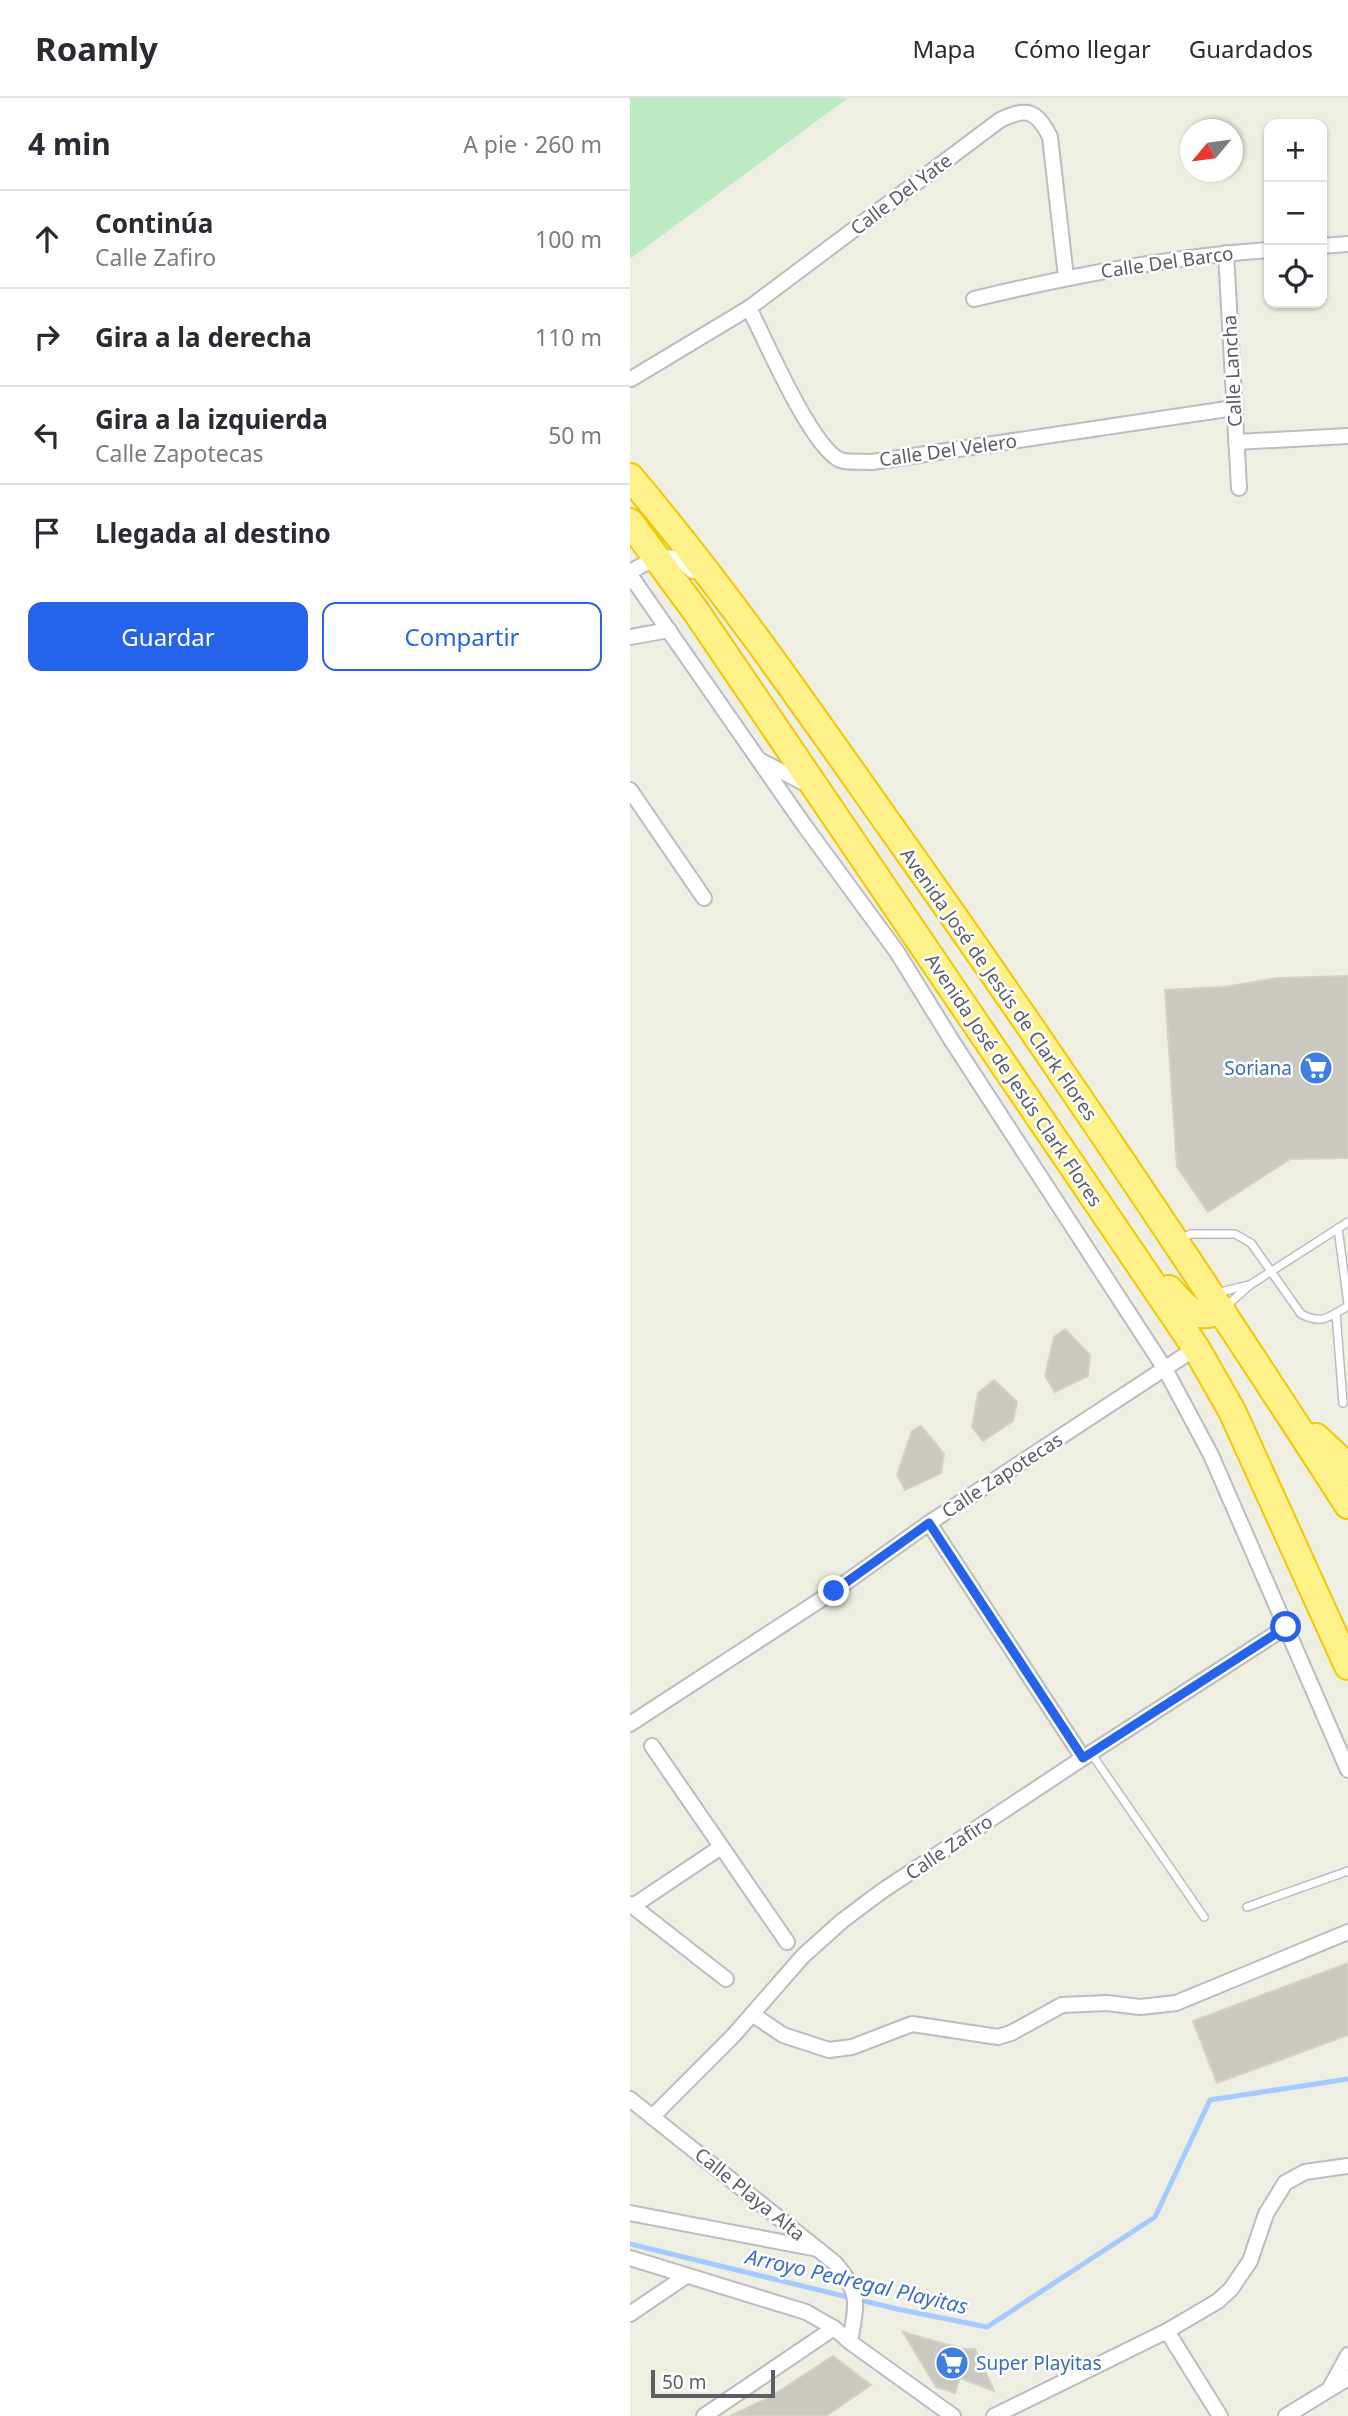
<!DOCTYPE html>
<html lang="es">
<meta charset="utf-8">
<style>
body{margin:0;font-family:"Noto Sans",sans-serif;background:#f2f2f3;color:#2b2b33}
.controls{position:absolute;right:21px;top:21px;display:grid;overflow:hidden;border-radius:14px;box-shadow:0 2px 5px #0004}
.controls button{width:63px;height:63px;display:grid;place-items:center;padding:0;border:0;border-bottom:2px solid #e1e1e2;background:#fff;color:#2b2b33;font:35px sans-serif}
.compass{position:absolute;left:550px;top:21px;width:63px;height:63px;border-radius:50%;background:#fff;box-shadow:0 2px 5px #0004;rotate:241deg}
.scale{position:absolute;left:21px;bottom:18px;width:124px;box-sizing:border-box;padding-left:7px;border:4px solid #5b5e65;border-top:0;font-size:19px;line-height:24px;white-space:nowrap;color:#5b5e65;-webkit-text-stroke:5px #fff;paint-order:stroke}
.stop{position:absolute;width:21px;height:21px;margin:-16px;border:5px solid #2563eb;border-radius:50%;background:#fff}
.stop.end{background:#2563eb;border-color:#fff;box-shadow:0 2px 7px #0008}
.list{margin:0;padding:0;list-style:none}
h2{display:flex;justify-content:space-between;align-items:center;height:91px;margin:0;padding:0 28px;font-size:30px}
h2 small{font-size:23px;font-weight:400;color:#7c7c81}
.list li{display:grid;grid-template-columns:46px 1fr auto;gap:21px;align-items:center;box-sizing:border-box;height:98px;padding:0 28px;border-top:2px solid #e1e1e2}
.list b{display:block;font-size:26px;white-space:nowrap}
.list p{margin:0;font-size:23px;white-space:nowrap;color:#7c7c81}
.list em{font-size:23px;font-style:normal;color:#7c7c81}
.actions{display:flex;gap:14px;padding:21px 28px}
.actions a{flex:1;padding:16px 0;border:2px solid #2563eb;border-radius:14px;text-align:center;font-size:24px;color:#2563eb}
.actions .main{background:#2563eb;color:#fff}
.icon{flex:none;width:38px;height:38px;fill:none;stroke:currentColor;stroke-width:2;stroke-linecap:round;stroke-linejoin:round}
.map{position:relative;flex:none;width:718px;height:2318px;overflow:hidden}
header{display:flex;align-items:center;gap:42px;box-sizing:border-box;height:98px;padding:0 35px;background:#fff;border-bottom:2px solid #e1e1e2}
header strong{font-size:33px}
nav{display:flex;gap:38px;margin-inline-start:auto;font-size:24px}
main{display:flex}
aside{flex:1;background:#fff}
.map>svg:first-child{display:block}
.green{fill:#bceac3}
.lines{fill:none;stroke-linecap:round;stroke-linejoin:round}
.stream{stroke:#a3cbff;stroke-width:5}
.building{fill:#cac8c0;stroke:#d5d1c0;stroke-width:2}
.lane-casing{stroke:#bbbcc3;stroke-width:10}
.street-casing{stroke:#bbbcc3;stroke-width:18}
.highway-casing{stroke:#f2c700;stroke-width:30}
.lane{stroke:#fff;stroke-width:7}
.street{stroke:#fff;stroke-width:14}
.highway{stroke:#fff18a;stroke-width:26}
.route{stroke:#2563eb;stroke-width:9}
.labels{text-anchor:middle;dominant-baseline:central;stroke-width:5;stroke-linejoin:round;paint-order:stroke}
.street-label{font-size:19px;fill:#5b5e65;stroke:#fff}
.shop-label{font-size:19px;fill:#366cbe;stroke:#fff;text-anchor:end}
.water-label{font-size:21px;font-style:italic;fill:#396ecf;stroke:#fff}
</style>
<header>
<strong>Roamly</strong>
<nav><a>Mapa</a><a>Cómo llegar</a><a>Guardados</a></nav>
</header>
<main>
<aside>
<h2>4 min<small>A pie · 260 m</small></h2>
<ul class="list">
<li><svg class="icon" aria-label="ahead" viewBox="0 0 24 24"><path d="M12 20V5M6 11l6-6 6 6"/></svg><div><b>Continúa</b><p>Calle Zafiro</p></div><em>100 m</em></li>
<li><svg class="icon" aria-label="right" viewBox="0 0 24 24"><path d="M7 20v-9h11M14 6l5 5-5 5"/></svg><div><b>Gira a la derecha</b></div><em>110 m</em></li>
<li><svg class="icon" aria-label="left" viewBox="0 0 24 24"><path d="M17 20v-9H6M10 6l-5 5 5 5"/></svg><div><b>Gira a la izquierda</b><p>Calle Zapotecas</p></div><em>50 m</em></li>
<li><svg class="icon" aria-label="arrive" viewBox="0 0 24 24"><path d="M6 21V4h12l-3 4 3 4H6"/></svg><div><b>Llegada al destino</b></div></li>
</ul>
<div class="actions"><a class="main">Guardar</a><a>Compartir</a></div>
</aside>
<div class="map">
<svg width="718" height="2318" viewBox="0 0 718 2318">
<rect width="100%" height="100%" fill="#efeee3"/>
<!-- green -->
<polygon class="green" points="0,0 218,0 0,161"/>
<g class="lines">
<!-- stream -->
<polyline class="stream" points="0,2146 267,2211 357,2229 525,2119 580,2002 718,1981"/>
</g>
<!-- building -->
<g class="building">
<polygon points="718,878 718,1060 660,1061 578,1114 547,1069 535,892 595,889 647,880"/>
<polygon points="435,1231 460,1257 458,1278 425,1294 415,1278 424,1239"/>
<polygon points="364,1282 387,1304 383,1323 353,1343 342,1329 348,1295"/>
<polygon points="291,1328 314,1356 311,1375 275,1392 267,1377 282,1333"/>
<polygon points="718,1865 718,1937 587,1985 563,1923"/>
<polygon points="273,2234 333,2251 345,2251 364,2293 330,2280 325,2295 306,2289"/>
<polygon points="203,2258 241,2287 196,2318 100,2318 140,2299"/>
</g>
<g class="lines">
<defs>
<g id="lane">
<polyline points="708,1130 718,1206"/>
<path d="M549,1141L561,1136H605L621,1145L671,1216C692,1227 699,1219 718,1208"/>
<polyline points="586,1195 619,1187"/>
<polyline points="595,1209 620,1187 718,1124"/>
<polyline points="706,1215 713,1305"/>
<polyline points="461,1655 574,1819"/>
<polyline points="617,1809 718,1773"/>
</g>
<g id="street">
<polyline points="692,148 718,146"/>
<polyline points="596,155 609,390"/>
<path d="M344,201C443,177 538,159 639,152"/>
<path d="M119,210C135,241 181,349 210,362C218,365 233,363 242,364L604,310"/>
<path d="M1,281L119,210L370,22C396,9 407,12 420,39L436,179"/>
<polyline points="606,344 718,338"/>
<polyline points="0,474 27,459 49,460 63,473"/>
<polyline points="0,477 174,727 267,854 322,943 535,1271 581,1357 718,1672"/>
<polyline points="0,539 39,532"/>
<polyline points="131,663 178,687"/>
<polyline points="0,692 74,800"/>
<polyline points="299,1425 453,1660"/>
<polyline points="0,1626 204,1493 299,1425 566,1250"/>
<polyline points="22,1648 157,1844"/>
<polyline points="0,1806 96,1881"/>
<polyline points="3,1808 91,1749"/>
<polyline points="122,1916 153,1937 199,1952 222,1949 282,1926 368,1939 381,1935 432,1907 477,1905 510,1909 546,1905 718,1834"/>
<path d="M0,2001L205,2165C232,2196 226,2207 220,2244"/>
<polyline points="22,2019 103,1938 173,1858 212,1823 252,1793 453,1660 656,1529"/>
<polyline points="0,2115 188,2151"/>
<polyline points="0,2160 176,2214 204,2230 220,2244 323,2318"/>
<polyline points="0,2216 56,2178"/>
<polyline points="537,2233 590,2318"/>
<polyline points="700,2290 718,2257"/>
<polyline points="74,2318 204,2230"/>
<polyline points="364,2318 537,2233 588,2203 601,2191 620,2163 636,2116 655,2085 675,2074 718,2068"/>
<polyline points="656,2318 718,2280"/>
</g>
<g id="highway">
<path d="M0,379C94,490 176,609 260,728C418,950 570,1178 718,1407"/>
<polyline points="0,424 65,512 566,1250 602,1313 718,1568"/>
<path d="M539,1191C557,1210 564,1224 592,1212"/>
<polyline points="686,1339 718,1369"/>
</g>
</defs>
<!-- lane casing -->
<use href="#lane" class="lane-casing"/>
<!-- street casing -->
<use href="#street" class="street-casing"/>
<!-- highway casing -->
<use href="#highway" class="highway-casing"/>
<!-- lane -->
<use href="#lane" class="lane"/>
<!-- street -->
<use href="#street" class="street"/>
<!-- highway -->
<use href="#highway" class="highway"/>
</g>
<g class="lines">
<!-- route -->
<polyline class="route" points="204,1493 299,1425 453,1660 656,1529"/>
</g>
<!-- icons -->
<defs>
<symbol id="supermarket-disc" viewBox="-11 -11 22 22"><circle r="9.5" fill="#3f7fe0" stroke="#fff"/><path d="M-6-5.5h2.5l.6 2H6L4.5 2H-2.5L-4.4-4H-6ZM-1.5 3.2a1.3 1.3 0 1 0 .1 0ZM3 3.2a1.3 1.3 0 1 0 .1 0Z" fill="#fff"/></symbol>
</defs>
<g fill-rule="evenodd">
<use href="#supermarket-disc" x="667" y="951" width="38" height="38"/>
<use href="#supermarket-disc" x="303" y="2246" width="38" height="38"/>
</g>
<g class="labels">
<!-- street labels -->
<g class="street-label">
<text transform="translate(271 96) rotate(-37)">Calle Del Yate</text>
<text transform="translate(537 164) rotate(-8)">Calle Del Barco</text>
<text transform="translate(602 273) rotate(-93)">Calle Lancha</text>
<text transform="translate(318 352) rotate(-8)">Calle Del Velero</text>
<text transform="translate(369 886) rotate(55)">Avenida José de Jesús de Clark Flores</text>
<text transform="translate(384 982) rotate(56)">Avenida José de Jesús Clark Flores</text>
<text transform="translate(372 1377) rotate(-33)">Calle Zapotecas</text>
<text transform="translate(319 1749) rotate(-34)">Calle Zafiro</text>
<text transform="translate(120 2096) rotate(39)">Calle Playa Alta</text>
</g>
<!-- shop labels -->
<g class="shop-label">
<text x="662" y="970">Soriana</text>
<text x="346" y="2265" text-anchor="start">Super Playitas</text>
</g>
<!-- water labels -->
<g class="water-label">
<text transform="translate(227 2183) rotate(13)">Arroyo Pedregal Playitas</text>
</g>
</g>
</svg>
<div class="controls">
<button>+</button>
<button>−</button>
<button><svg class="icon" aria-label="locate" viewBox="0 0 24 24"><circle cx="12" cy="12" r="6"/><path d="M12 2v4M12 18v4M2 12h4M18 12h4"/></svg></button>
</div>
<svg class="compass" viewBox="-18 -18 36 36"><path d="M0-13l5 13h-10z" fill="#e53935"/><path d="M0 13l5-13h-10z" fill="#7c7c81"/></svg>
<div class="scale">50 m</div>
<div class="stop" style="left:656px;top:1529px"></div>
<div class="stop end" style="left:204px;top:1493px"></div>
</div>
</main>
